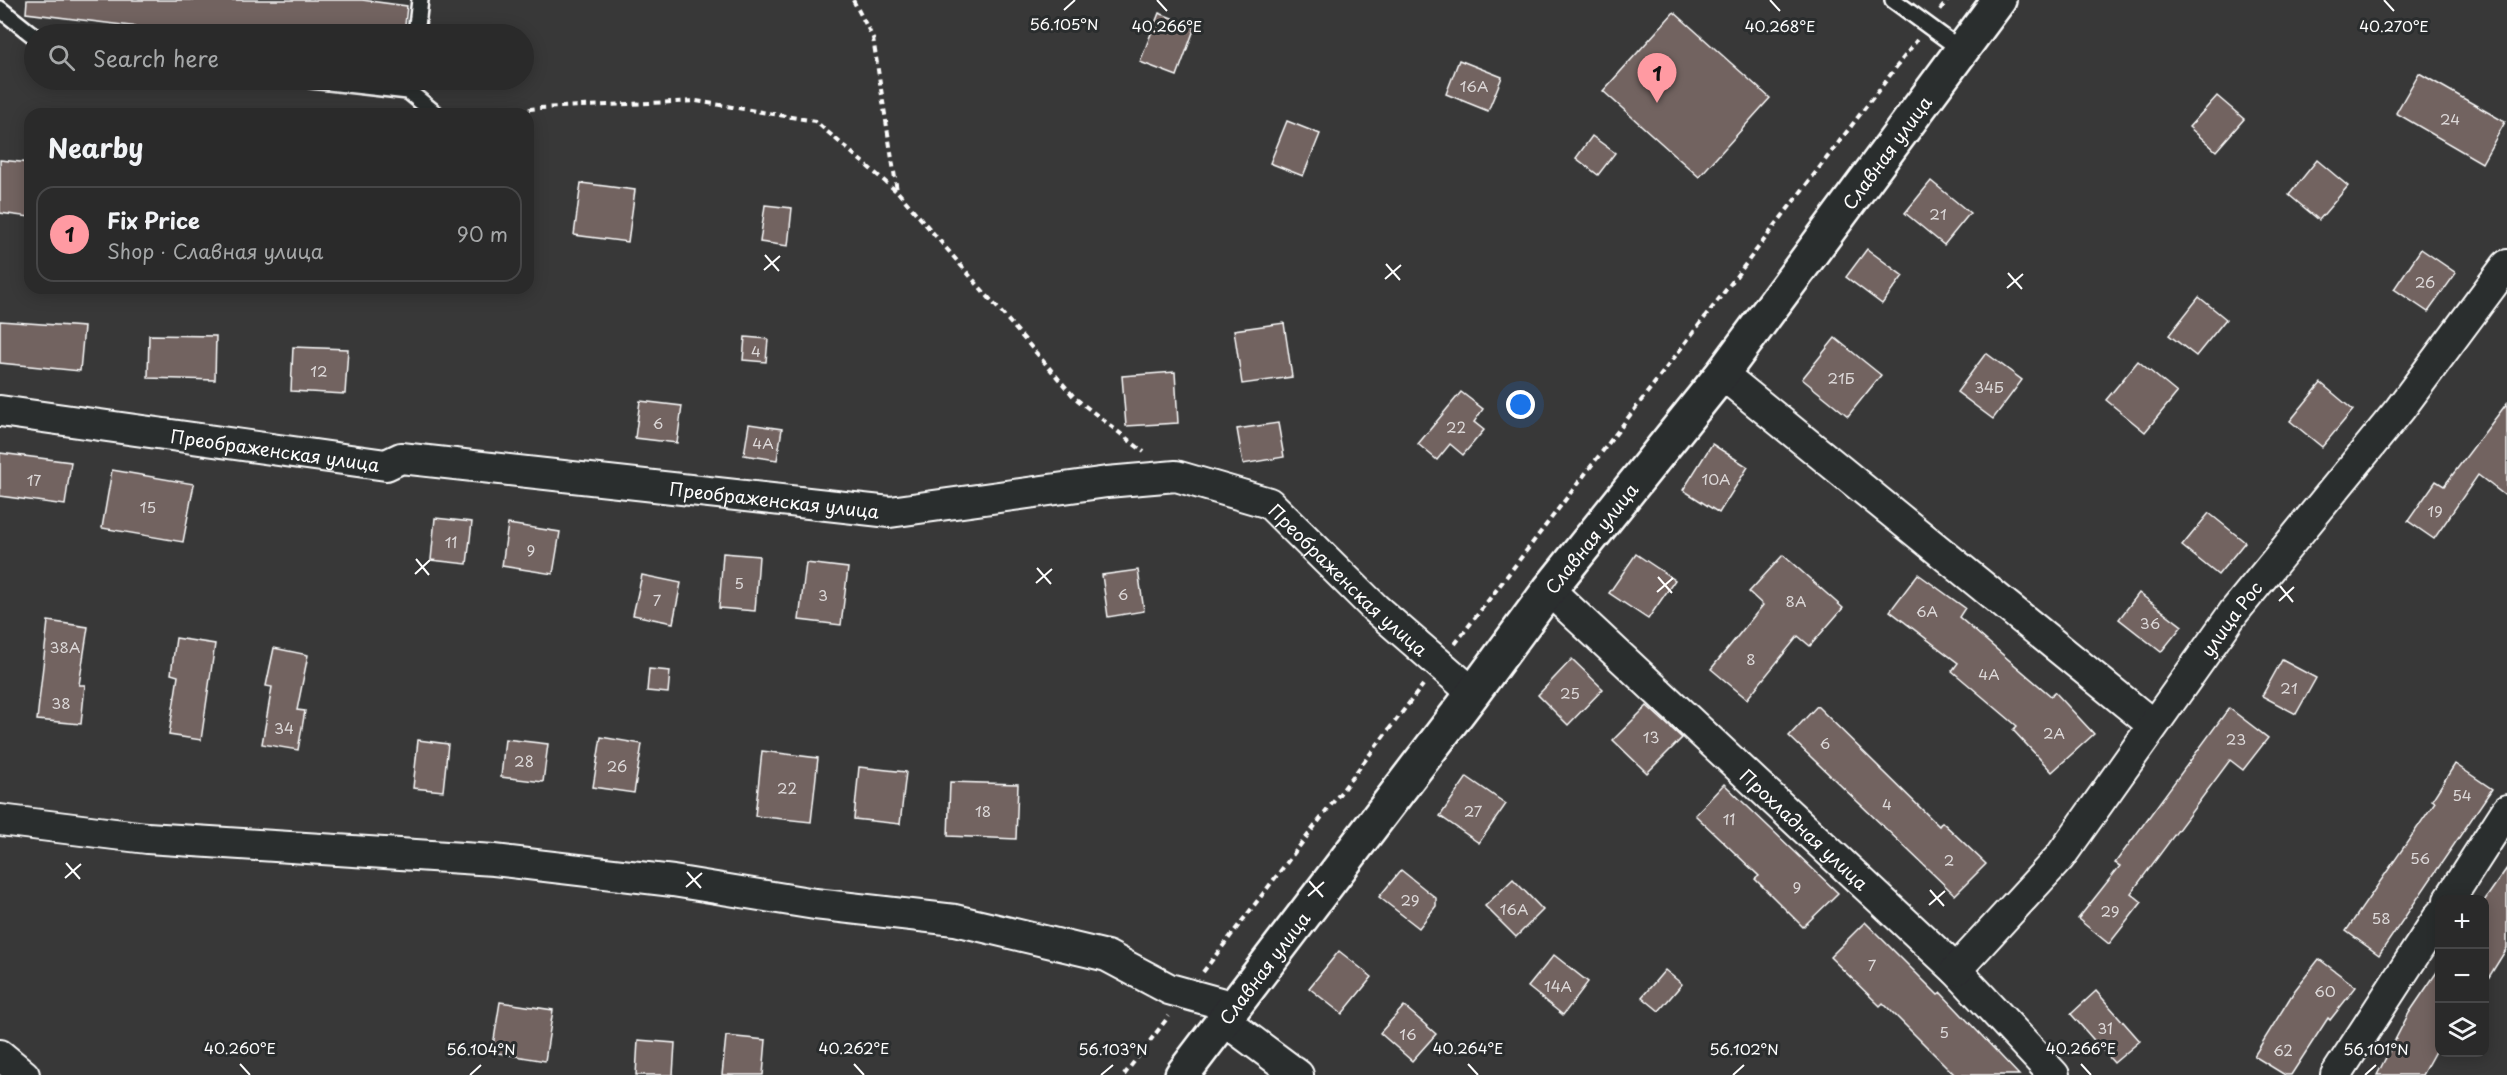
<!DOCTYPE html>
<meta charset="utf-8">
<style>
body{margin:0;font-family:"Playpen Sans",sans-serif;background:#363636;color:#f1f3f6}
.controls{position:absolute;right:18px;bottom:18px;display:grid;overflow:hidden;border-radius:12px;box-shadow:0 3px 15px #0003}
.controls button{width:54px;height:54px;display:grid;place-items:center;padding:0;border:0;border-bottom:2px solid #464647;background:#2a2a2a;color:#f1f3f6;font:30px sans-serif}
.you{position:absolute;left:1521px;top:405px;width:21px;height:21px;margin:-15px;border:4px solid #fff;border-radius:50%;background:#1a73e8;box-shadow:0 0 0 9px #1a73e833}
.badge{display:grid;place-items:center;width:39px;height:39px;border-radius:50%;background:#ff9aa2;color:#111;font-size:20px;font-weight:700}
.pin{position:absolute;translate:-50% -50px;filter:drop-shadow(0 2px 3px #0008)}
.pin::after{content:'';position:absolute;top:32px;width:21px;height:18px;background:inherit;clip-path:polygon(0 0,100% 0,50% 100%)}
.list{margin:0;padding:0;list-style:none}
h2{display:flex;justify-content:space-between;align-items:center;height:78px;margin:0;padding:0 24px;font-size:26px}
h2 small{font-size:20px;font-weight:400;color:#a5a7a8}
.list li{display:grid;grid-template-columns:39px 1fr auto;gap:18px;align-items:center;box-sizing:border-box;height:96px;margin:0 12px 12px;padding:0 12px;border:2px solid #464647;border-radius:18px}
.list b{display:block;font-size:22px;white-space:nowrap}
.list p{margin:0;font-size:20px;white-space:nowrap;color:#a5a7a8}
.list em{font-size:20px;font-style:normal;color:#a5a7a8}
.icon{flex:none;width:33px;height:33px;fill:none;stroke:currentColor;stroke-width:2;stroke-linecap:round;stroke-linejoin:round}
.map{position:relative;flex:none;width:2507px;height:1075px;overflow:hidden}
.search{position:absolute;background:#2a2a2a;box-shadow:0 3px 15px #0003;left:24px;top:24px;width:510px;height:66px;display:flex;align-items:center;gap:15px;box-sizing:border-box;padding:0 21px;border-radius:33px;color:#a5a7a8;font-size:22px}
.panel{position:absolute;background:#2a2a2a;box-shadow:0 3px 15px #0003;left:24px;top:108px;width:510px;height:186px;border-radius:18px}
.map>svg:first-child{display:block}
.building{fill:#726361;stroke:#fff;stroke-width:1.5}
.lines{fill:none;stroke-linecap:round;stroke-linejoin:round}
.lane-casing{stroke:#fff;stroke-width:20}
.street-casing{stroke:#fff;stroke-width:34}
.secondary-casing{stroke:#fff;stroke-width:38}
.path{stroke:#fff;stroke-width:4;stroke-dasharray:6 4.5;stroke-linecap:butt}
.lane{stroke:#2a2d2e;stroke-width:15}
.street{stroke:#2a2d2e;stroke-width:30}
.secondary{stroke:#2a2d2e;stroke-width:33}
.ticks{fill:none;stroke:#fff;stroke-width:2}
.labels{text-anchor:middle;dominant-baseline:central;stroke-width:6;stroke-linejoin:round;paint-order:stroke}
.number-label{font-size:15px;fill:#dcd8d8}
.street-label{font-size:18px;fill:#fff;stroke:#2a2d2e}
.ticks-label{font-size:15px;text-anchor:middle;fill:#fff;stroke:#2a2d2e;stroke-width:6;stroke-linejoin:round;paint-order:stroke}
</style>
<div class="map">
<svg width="2507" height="1075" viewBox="0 0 2507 1075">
<rect width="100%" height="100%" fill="#383838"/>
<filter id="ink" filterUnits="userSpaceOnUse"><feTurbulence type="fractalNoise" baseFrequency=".0167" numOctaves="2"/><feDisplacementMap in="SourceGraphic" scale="12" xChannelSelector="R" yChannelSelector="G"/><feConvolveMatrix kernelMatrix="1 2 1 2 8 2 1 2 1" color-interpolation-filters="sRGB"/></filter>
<g filter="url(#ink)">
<!-- building -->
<g class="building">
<polygon points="27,0 362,0 407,6 404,34 195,34 26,13"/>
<polygon points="1674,12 1770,98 1699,177 1603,91"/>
<polygon points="1159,13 1195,27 1177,76 1140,62"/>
<polygon points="1459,60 1502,77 1488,111 1446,94"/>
<polygon points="2419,73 2505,122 2482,163 2396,113"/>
<polygon points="2217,96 2244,119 2216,151 2189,127"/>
<polygon points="1287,121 1320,134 1303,176 1270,163"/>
<polygon points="1592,136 1615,153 1598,175 1576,158"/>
<polygon points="0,160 30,163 30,217 0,213"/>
<polygon points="2317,160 2348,186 2319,220 2289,195"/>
<polygon points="1931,181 1970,213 1944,245 1905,213"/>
<polygon points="581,183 635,190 628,242 574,235"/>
<polygon points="765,205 792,208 788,246 760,242"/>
<polygon points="1867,249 1903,276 1882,304 1846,277"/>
<polygon points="2421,249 2456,273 2428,312 2394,289"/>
<polygon points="2199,297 2226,319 2196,356 2169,335"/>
<polygon points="0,321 84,327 80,371 0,363"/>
<polygon points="1284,323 1292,377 1242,384 1234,330"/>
<polygon points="149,335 216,336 215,380 148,378"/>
<polygon points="745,337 768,339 766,362 743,360"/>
<polygon points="1835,338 1881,375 1848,416 1802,379"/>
<polygon points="293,347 348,349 345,394 291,391"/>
<polygon points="1986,353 2022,380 1993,419 1957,392"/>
<polygon points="2138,361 2177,393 2145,432 2106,400"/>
<polygon points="1175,372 1178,423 1126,426 1122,376"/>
<polygon points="2321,383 2353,410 2322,447 2290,421"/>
<polygon points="1461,392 1483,409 1474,422 1484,430 1463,455 1450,444 1437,460 1418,444"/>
<polygon points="640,401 682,406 677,443 635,438"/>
<polygon points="2507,403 2507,497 2478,475 2434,539 2408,521 2436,481 2444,486"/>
<polygon points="1278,423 1284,457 1243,464 1237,429"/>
<polygon points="749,424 782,429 777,460 744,455"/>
<polygon points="1712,444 1748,467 1719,513 1683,490"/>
<polygon points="0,453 71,462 65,505 0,496"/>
<polygon points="112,470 194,484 183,542 102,528"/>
<polygon points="2209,513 2245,542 2218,575 2182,546"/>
<polygon points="435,518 472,522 467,564 431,560"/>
<polygon points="508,524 560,532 553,574 502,566"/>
<polygon points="723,553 759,556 755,611 719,608"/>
<polygon points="1636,554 1675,580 1648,619 1609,593"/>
<polygon points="1783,555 1843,608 1810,646 1798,636 1747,699 1711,669 1763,605 1749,592"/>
<polygon points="806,563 848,568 841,625 799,620"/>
<polygon points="1138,570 1144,611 1108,617 1102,575"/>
<polygon points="1918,574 1965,608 1959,617 2051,696 2055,692 2094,734 2052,772 2013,730 2017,726 1952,671 1958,663 1890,611"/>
<polygon points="642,575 681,583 673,623 633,615"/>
<polygon points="2139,593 2182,626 2161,652 2119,619"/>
<polygon points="48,621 88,627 79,685 85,685 81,724 37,720"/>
<polygon points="176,638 215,644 201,740 169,735 178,676 171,674"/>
<polygon points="274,648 308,655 297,710 305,711 298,750 262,744 272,687 266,686"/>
<polygon points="1572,659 1603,689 1568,725 1538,695"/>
<polygon points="2282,660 2316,678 2296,714 2262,696"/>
<polygon points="649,669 670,671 668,693 647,691"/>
<polygon points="1647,706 1682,738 1647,773 1613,740"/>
<polygon points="1817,706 1939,826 1942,822 1986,864 1955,895 1789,736"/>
<polygon points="2229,708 2268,738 2243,770 2230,760 2131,893 2142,902 2109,944 2078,919 2120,866 2115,863"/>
<polygon points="601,737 642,744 634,793 593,787"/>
<polygon points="505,739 548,744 543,782 501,777"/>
<polygon points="418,740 448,744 443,791 413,788"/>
<polygon points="762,751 818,758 811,822 755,816"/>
<polygon points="2455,764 2492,789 2379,955 2346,931 2435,802 2432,800"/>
<polygon points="859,767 906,772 900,824 854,819"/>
<polygon points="1467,777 1506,804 1479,843 1440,816"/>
<polygon points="950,782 1018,784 1016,839 948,836"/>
<polygon points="1724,784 1838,893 1803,927 1755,879 1759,876 1695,815"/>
<polygon points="2507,868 2507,948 2484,985 2484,901"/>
<polygon points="1401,870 1436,898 1436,906 1419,928 1379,897"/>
<polygon points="1513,879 1543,910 1516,937 1485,906"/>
<polygon points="1865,922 1938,995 1941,993 2019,1075 1955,1075 1883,1003 1880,1006 1830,957"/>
<polygon points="1339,951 1372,977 1342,1014 1309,988"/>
<polygon points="1554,955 1588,982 1563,1015 1528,987"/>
<polygon points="2319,959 2356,987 2330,1020 2328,1018 2291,1075 2285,1075 2254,1056 2295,990"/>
<polygon points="2439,969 2439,1044 2422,1075 2377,1075 2409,1013"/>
<polygon points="1665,970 1682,984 1659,1011 1642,997"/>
<polygon points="2096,991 2140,1041 2114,1063 2071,1014"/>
<polygon points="500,1002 553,1010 545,1061 492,1052"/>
<polygon points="1404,1006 1436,1034 1412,1061 1380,1033"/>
<polygon points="726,1036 766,1040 763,1075 722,1075"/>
<polygon points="638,1040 675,1043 673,1075 636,1075"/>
</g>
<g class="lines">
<defs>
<g id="lane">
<polyline points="1893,0 1960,49"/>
<polyline points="0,9 34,36"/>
<polyline points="416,34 420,0"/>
<polyline points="311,80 408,91 436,114"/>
</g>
<g id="street">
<polyline points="1722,374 2153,725"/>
<path id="s1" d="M0,411L386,465L401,458L890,512L1107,482L1176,476L1269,503L1375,608L1473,693"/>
<path id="s2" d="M1549,590L1956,970L2054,1075"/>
<polyline points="0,820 147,838 494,860 673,881 815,904 955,920 1107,956 1169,989 1234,1007"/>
<polyline points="2449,900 2507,810"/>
<path id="s3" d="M1956,970L2060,857L2234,612L2400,409L2507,265"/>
<polyline points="1224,1020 1298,1075"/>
<polyline points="0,1055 24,1075"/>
<polyline points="2336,1075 2440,915"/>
</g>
<g id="secondary">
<path id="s4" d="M1182,1075L1473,693L1549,590L1722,374L1999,0"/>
</g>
</defs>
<!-- lane casing -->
<use href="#lane" class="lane-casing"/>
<!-- street casing -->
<use href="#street" class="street-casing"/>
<!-- secondary casing -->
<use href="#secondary" class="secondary-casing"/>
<!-- path -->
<g class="path">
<polyline points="853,0 873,38 897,191 1075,398 1144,452"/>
<polyline points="1940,10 1948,0"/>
<polyline points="487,114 539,108 696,101 815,121 896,191"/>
<polyline points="1455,644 1917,40"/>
<polyline points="1203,972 1423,685"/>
<polyline points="1124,1075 1169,1016"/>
</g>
<!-- lane -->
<use href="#lane" class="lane"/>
<!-- street -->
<use href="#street" class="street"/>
<!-- secondary -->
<use href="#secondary" class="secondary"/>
</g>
</g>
<!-- ticks -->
<path class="ticks" d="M1157,0L1167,11M1770,0L1780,11M2384,0L2394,11M1064,10L1075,0M765,255L779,271M1386,264L1400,280M764,270L780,256M2008,273L2022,289M1385,279L1401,265M2007,288L2023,274M416,559L429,575M1037,568L1051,584M415,574L430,560M1658,577L1672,593M1036,583L1052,569M2280,586L2293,602M1657,592L1673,578M2279,601L2294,587M66,863L80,879M687,872L701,888M65,878L81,864M1309,881L1323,897M686,887L702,873M1930,890L1944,906M1308,896L1324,882M1929,905L1945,891M240,1064L250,1075M854,1064L864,1075M1468,1064L1478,1075M2081,1064L2091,1075M470,1075L481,1065M1101,1075L1113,1065M1733,1075L1744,1065M2365,1075L2376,1065"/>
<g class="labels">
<!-- number labels -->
<g class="number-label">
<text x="1474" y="85">16А</text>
<text x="2450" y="118">24</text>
<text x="1938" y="213">21</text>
<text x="2425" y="281">26</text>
<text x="756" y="350">4</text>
<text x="319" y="370">12</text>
<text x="1841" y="377">21Б</text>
<text x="1989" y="386">34Б</text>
<text x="658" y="422">6</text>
<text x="1456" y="426">22</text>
<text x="763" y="442">4А</text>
<text x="1716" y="478">10А</text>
<text x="34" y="479">17</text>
<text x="148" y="506">15</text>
<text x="2435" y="510">19</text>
<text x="451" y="541">11</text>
<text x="531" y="549">9</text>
<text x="739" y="582">5</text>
<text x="1123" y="593">6</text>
<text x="823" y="594">3</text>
<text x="657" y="599">7</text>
<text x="1796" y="600">8А</text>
<text x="1927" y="610">6А</text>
<text x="2150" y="622">36</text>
<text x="65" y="646">38А</text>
<text x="1751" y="658">8</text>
<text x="1989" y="673">4А</text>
<text x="2289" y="687">21</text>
<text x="1570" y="692">25</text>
<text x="61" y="702">38</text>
<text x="284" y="727">34</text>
<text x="2054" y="732">2А</text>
<text x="1651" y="736">13</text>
<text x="2236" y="738">23</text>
<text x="1825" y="742">6</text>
<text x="524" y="760">28</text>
<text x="617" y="765">26</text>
<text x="787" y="787">22</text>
<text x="2462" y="794">54</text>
<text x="1887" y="803">4</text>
<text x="983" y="810">18</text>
<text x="1473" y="810">27</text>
<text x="1729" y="818">11</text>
<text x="2420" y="857">56</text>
<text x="1949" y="859">2</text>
<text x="1797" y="886">9</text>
<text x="1410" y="899">29</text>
<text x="1514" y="908">16А</text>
<text x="2110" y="910">29</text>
<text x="2381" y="917">58</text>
<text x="1872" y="964">7</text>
<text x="1558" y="985">14А</text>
<text x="2325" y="990">60</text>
<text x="2105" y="1027">31</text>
<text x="1944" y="1031">5</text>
<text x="1408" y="1033">16</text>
<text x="2283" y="1049">62</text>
</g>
<!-- street labels -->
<g class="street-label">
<text stroke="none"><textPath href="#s4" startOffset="1161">Славная улица</textPath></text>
<text stroke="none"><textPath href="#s1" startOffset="278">Преображенская улица</textPath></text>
<text stroke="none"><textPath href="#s1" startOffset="782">Преображенская улица</textPath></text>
<text stroke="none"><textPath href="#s4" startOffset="675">Славная улица</textPath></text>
<text stroke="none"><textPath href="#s1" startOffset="1394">Преображенская улица</textPath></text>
<text stroke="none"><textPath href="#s3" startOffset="447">улица Рос</textPath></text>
<text stroke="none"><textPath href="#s2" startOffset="350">Прохладная улица</textPath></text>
<text stroke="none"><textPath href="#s4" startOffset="135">Славная улица</textPath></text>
</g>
</g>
<g class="ticks-label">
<text x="1064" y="30">56.105°N</text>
<text x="2394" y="32">40.270°E</text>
<text x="1167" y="32">40.266°E</text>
<text x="1780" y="32">40.268°E</text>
<text x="240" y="1054">40.260°E</text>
<text x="854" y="1054">40.262°E</text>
<text x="1468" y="1054">40.264°E</text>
<text x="2081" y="1054">40.266°E</text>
<text x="481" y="1055">56.104°N</text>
<text x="1113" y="1055">56.103°N</text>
<text x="1744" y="1055">56.102°N</text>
<text x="2376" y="1055">56.101°N</text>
</g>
</svg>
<div class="controls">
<button>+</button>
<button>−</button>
<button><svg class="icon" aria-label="layers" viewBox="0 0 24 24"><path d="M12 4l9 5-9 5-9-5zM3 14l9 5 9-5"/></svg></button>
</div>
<div class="you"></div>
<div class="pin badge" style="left:1657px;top:103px">1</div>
<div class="search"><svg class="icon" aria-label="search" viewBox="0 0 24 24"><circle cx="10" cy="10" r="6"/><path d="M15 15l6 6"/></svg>Search here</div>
<section class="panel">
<h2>Nearby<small></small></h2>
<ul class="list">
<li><span class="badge">1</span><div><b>Fix Price</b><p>Shop · Славная улица</p></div><em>90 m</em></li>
</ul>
</section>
</div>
